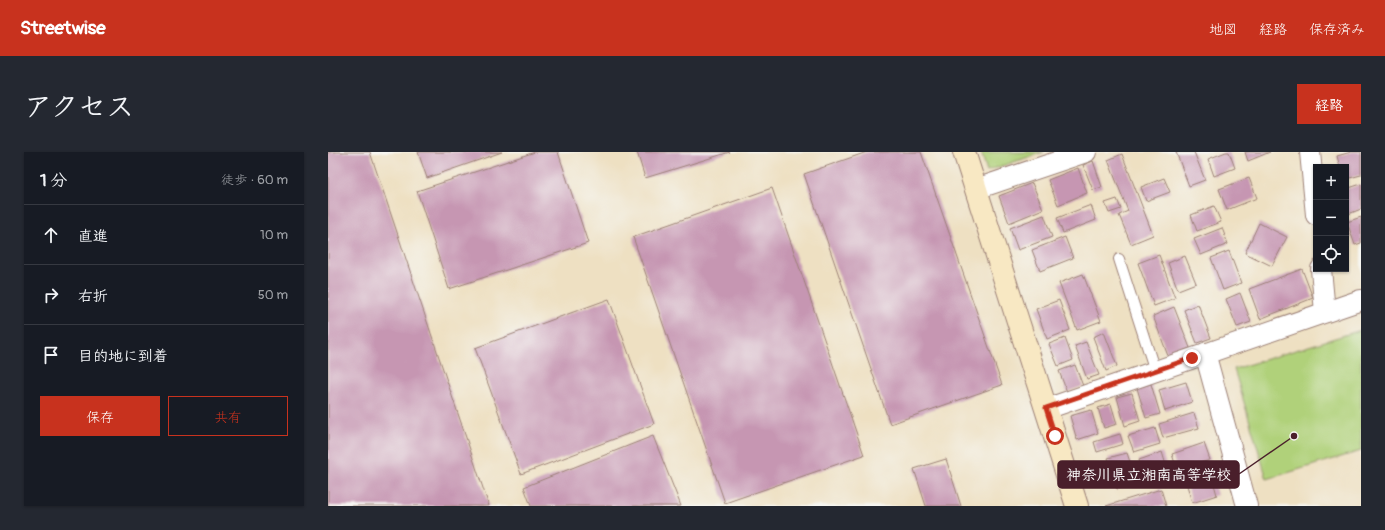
<!DOCTYPE html>
<html lang="ja">
<meta charset="utf-8">
<style>
body{margin:0;font-family:Pangolin,"Klee One",sans-serif;background:#242831;color:#f1f3f6}
.controls{position:absolute;right:12px;top:12px;display:grid;overflow:hidden;border-radius:0px;box-shadow:0 1px 3px #0004}
.controls button{width:36px;height:36px;display:grid;place-items:center;padding:0;border:0;border-bottom:1px solid #363941;background:#171b24;color:#f1f3f6;font:20px sans-serif}
.stop{position:absolute;width:12px;height:12px;margin:-9px;border:3px solid #c8321e;border-radius:50%;background:#fff}
.stop.end{background:#c8321e;border-color:#fff;box-shadow:0 1px 4px #0008}
.list{margin:0;padding:0;list-style:none}
h2{display:flex;justify-content:space-between;align-items:center;height:52px;margin:0;padding:0 16px;font-size:17px}
h2 small{font-size:13px;font-weight:400;color:#9ea1a6}
.list li{display:grid;grid-template-columns:26px 1fr auto;gap:12px;align-items:center;box-sizing:border-box;height:60px;padding:0 16px;border-top:1px solid #363941}
.list b{display:block;font-size:15px;white-space:nowrap}
.list em{font-size:13px;font-style:normal;color:#9ea1a6}
.actions{display:flex;gap:8px;padding:12px 16px}
.actions a{flex:1;padding:9px 0;border:1px solid #c8321e;border-radius:0px;text-align:center;font-size:14px;color:#c8321e}
.actions .main{background:#c8321e;color:#fff}
.icon{flex:none;width:22px;height:22px;fill:none;stroke:currentColor;stroke-width:2;stroke-linecap:round;stroke-linejoin:round}
.map{position:relative;flex:none;width:1033px;height:354px;overflow:hidden;border-radius:0px}
header{display:flex;align-items:center;gap:24px;box-sizing:border-box;height:56px;padding:0 20px;background:#c8321e;color:#fff}
header strong{font-size:19px}
nav{display:flex;gap:22px;margin-inline-start:auto;font-size:14px}
.intro{display:flex;align-items:center;justify-content:space-between;box-sizing:border-box;height:96px;padding:0 24px}
h1{margin:0;font-size:28px}
.button{padding:10px 18px;border-radius:0px;background:#c8321e;color:#fff;font-size:14px;font-weight:700}
main{display:flex;gap:24px;padding:0 24px}
aside{flex:1;background:#171b24;border-radius:0px;box-shadow:0 1px 3px #0004}
.map>svg:first-child{display:block}
.green{fill:#b0d17a;stroke:#7d7852}
.building{fill:#c696b2}
.lines{fill:none;stroke-linecap:round;stroke-linejoin:round}
.lane-casing{stroke:#9c8076;stroke-width:12}
.street-casing{stroke:#9c8076;stroke-width:22}
.secondary-casing{stroke:#9c8076;stroke-width:24}
.lane{stroke:#fff;stroke-width:10}
.street{stroke:#fff;stroke-width:20}
.secondary{stroke:#f8e8c3;stroke-width:22}
.route{stroke:#c8321e;stroke-width:5}
.leader{fill:none;stroke:#4a1f2b;stroke-width:1.5}
.callout-dot{fill:#4a1f2b;stroke:#f6f6f2;stroke-width:1.5}
.callout{fill:#4a1f2b;stroke:#4a1f2b;stroke-width:1.5}
.callout-label{font-size:15px;text-anchor:middle;font-weight:bold;fill:#fff}
</style>
<header>
<strong>Streetwise</strong>
<nav><a>地図</a><a>経路</a><a>保存済み</a></nav>
</header>
<div class="intro"><h1>アクセス</h1><a class="button">経路</a></div>
<main>
<aside>
<h2>1 分<small>徒歩 · 60 m</small></h2>
<ul class="list">
<li><svg class="icon" aria-label="ahead" viewBox="0 0 24 24"><path d="M12 20V5M6 11l6-6 6 6"/></svg><div><b>直進</b></div><em>10 m</em></li>
<li><svg class="icon" aria-label="right" viewBox="0 0 24 24"><path d="M7 20v-9h11M14 6l5 5-5 5"/></svg><div><b>右折</b></div><em>50 m</em></li>
<li><svg class="icon" aria-label="arrive" viewBox="0 0 24 24"><path d="M6 21V4h12l-3 4 3 4H6"/></svg><div><b>目的地に到着</b></div></li>
</ul>
<div class="actions"><a class="main">保存</a><a>共有</a></div>
</aside>
<div class="map">
<svg width="1033" height="354" viewBox="0 0 1033 354">
<rect width="100%" height="100%" fill="#f6f6f2"/>
<filter id="ink" filterUnits="userSpaceOnUse"><feTurbulence type="fractalNoise" baseFrequency=".025" numOctaves="2"/><feDisplacementMap in="SourceGraphic" scale="8" xChannelSelector="R" yChannelSelector="G"/><feConvolveMatrix kernelMatrix="1 2 1 2 8 2 1 2 1" color-interpolation-filters="sRGB"/></filter>
<filter id="wash" filterUnits="userSpaceOnUse"><feTurbulence type="fractalNoise" baseFrequency=".012" numOctaves="4" result="noise"/><feDisplacementMap in="SourceGraphic" scale="16" xChannelSelector="R" yChannelSelector="G"/><feGaussianBlur stdDeviation="0.9" result="paint"/><feColorMatrix in="noise" values="0 0 0 0 0 0 0 0 0 0 0 0 0 0 0 0 0 1.4 0 .05"/><feComposite in="paint" operator="in"/></filter>
<g filter="url(#wash)">
<rect width="100%" height="100%" fill="#eee0c2"/>
<!-- green -->
<g class="green">
<polygon points="653,0 716,0 659,19"/>
<polygon points="1033,178 1033,299 939,327 906,217"/>
</g>
<g id="blocks">
<!-- building -->
<g class="building">
<polygon points="0,0 42,0 161,354 0,354"/>
<polygon points="90,0 174,0 99,26"/>
<polygon points="207,0 230,0 260,91 121,137 89,39"/>
<polygon points="309,0 402,0 317,26"/>
<polygon points="539,0 593,0 674,233 562,272 476,22"/>
<polygon points="848,0 866,0 877,28 861,34"/>
<polygon points="898,0 901,0 907,16 886,24 880,7"/>
<polygon points="917,0 942,0 920,9"/>
<polygon points="1023,0 1033,0 1033,23 1018,27 1018,15 1012,15 1009,4"/>
<polygon points="794,2 825,83 803,92 791,63 800,59 780,8"/>
<polygon points="765,9 774,35 765,38 755,13"/>
<polygon points="750,16 759,41 730,53 720,28"/>
<polygon points="836,26 842,40 818,49 813,35"/>
<polygon points="921,26 929,46 899,58 891,37"/>
<polygon points="704,31 715,57 681,71 671,44"/>
<polygon points="1033,32 1033,57 1018,63 1018,37"/>
<polygon points="444,36 536,303 397,351 305,85"/>
<polygon points="789,47 793,57 781,61 777,51"/>
<polygon points="763,53 768,68 735,81 729,66"/>
<polygon points="886,54 893,70 869,79 863,63"/>
<polygon points="716,63 724,85 690,98 682,76"/>
<polygon points="1033,65 1033,91 1027,93 1019,70"/>
<polygon points="931,71 959,85 944,114 917,101"/>
<polygon points="894,76 900,92 873,103 866,87"/>
<polygon points="737,85 745,106 712,119 704,98"/>
<polygon points="901,99 913,131 895,138 883,106"/>
<polygon points="831,103 847,146 826,154 810,111"/>
<polygon points="857,104 868,131 850,138 840,111"/>
<polygon points="974,117 985,146 932,167 921,137"/>
<polygon points="755,122 773,169 749,178 731,131"/>
<polygon points="912,141 923,170 909,175 898,147"/>
<polygon points="281,147 326,272 193,322 147,196"/>
<polygon points="731,148 742,178 719,187 708,157"/>
<polygon points="870,152 883,186 869,191 856,158"/>
<polygon points="846,155 862,196 840,204 825,164"/>
<polygon points="776,180 789,214 778,219 765,185"/>
<polygon points="737,186 745,208 730,214 721,192"/>
<polygon points="758,190 771,223 759,227 747,194"/>
<polygon points="747,213 755,234 739,240 731,219"/>
<polygon points="858,230 864,250 837,259 831,238"/>
<polygon points="823,232 832,262 818,266 809,236"/>
<polygon points="804,241 812,269 797,274 789,245"/>
<polygon points="783,252 789,272 776,276 770,256"/>
<polygon points="763,258 770,281 749,288 742,264"/>
<polygon points="866,261 871,276 835,286 831,272"/>
<polygon points="827,276 832,292 806,300 800,284"/>
<polygon points="792,282 795,292 769,300 766,290"/>
<polygon points="325,284 353,354 203,354 196,335"/>
<polygon points="876,291 882,308 849,318 844,302"/>
<polygon points="834,300 841,323 818,330 811,308"/>
<polygon points="799,301 809,331 789,337 780,306"/>
<polygon points="618,307 633,354 598,354 586,317"/>
<polygon points="882,318 889,343 864,351 857,326"/>
<polygon points="833,337 838,354 778,354"/>
</g>
</g>
</g>
<g filter="url(#ink)">
<use href="#blocks" fill-opacity="0" stroke="#9c8076" stroke-width="1"/>
<g class="lines">
<defs>
<polyline id="lane" points="791,107 827,219"/>
<g id="street">
<polyline points="982,0 988,63"/>
<polyline points="648,37 758,0"/>
<polyline points="993,117 997,160"/>
<polyline points="877,201 919,354"/>
<polyline points="718,257 1033,148"/>
</g>
<polyline id="secondary" points="636,0 749,354"/>
</defs>
<!-- lane casing -->
<use href="#lane" class="lane-casing"/>
<!-- street casing -->
<use href="#street" class="street-casing"/>
<!-- secondary casing -->
<use href="#secondary" class="secondary-casing"/>
<!-- lane -->
<use href="#lane" class="lane"/>
<!-- street -->
<use href="#street" class="street"/>
<!-- secondary -->
<use href="#secondary" class="secondary"/>
</g>
</g>
<g class="lines" filter="url(#ink)">
<!-- route -->
<polyline class="route" points="727,284 718,256 864,206"/>
</g>
<!-- callouts -->
<path class="leader" d="M966 284L911 322"/>
<circle class="callout-dot" cx="966" cy="284" r="4"/>
<rect class="callout" x="730" y="309" width="181" height="27" rx="4"/>
<g class="callout-label">
<text x="821" y="328">神奈川県立湘南高等学校</text>
</g>
</svg>
<div class="controls">
<button>+</button>
<button>−</button>
<button><svg class="icon" aria-label="locate" viewBox="0 0 24 24"><circle cx="12" cy="12" r="6"/><path d="M12 2v4M12 18v4M2 12h4M18 12h4"/></svg></button>
</div>
<div class="stop" style="left:727px;top:284px"></div>
<div class="stop end" style="left:864px;top:206px"></div>
</div>
</main>
